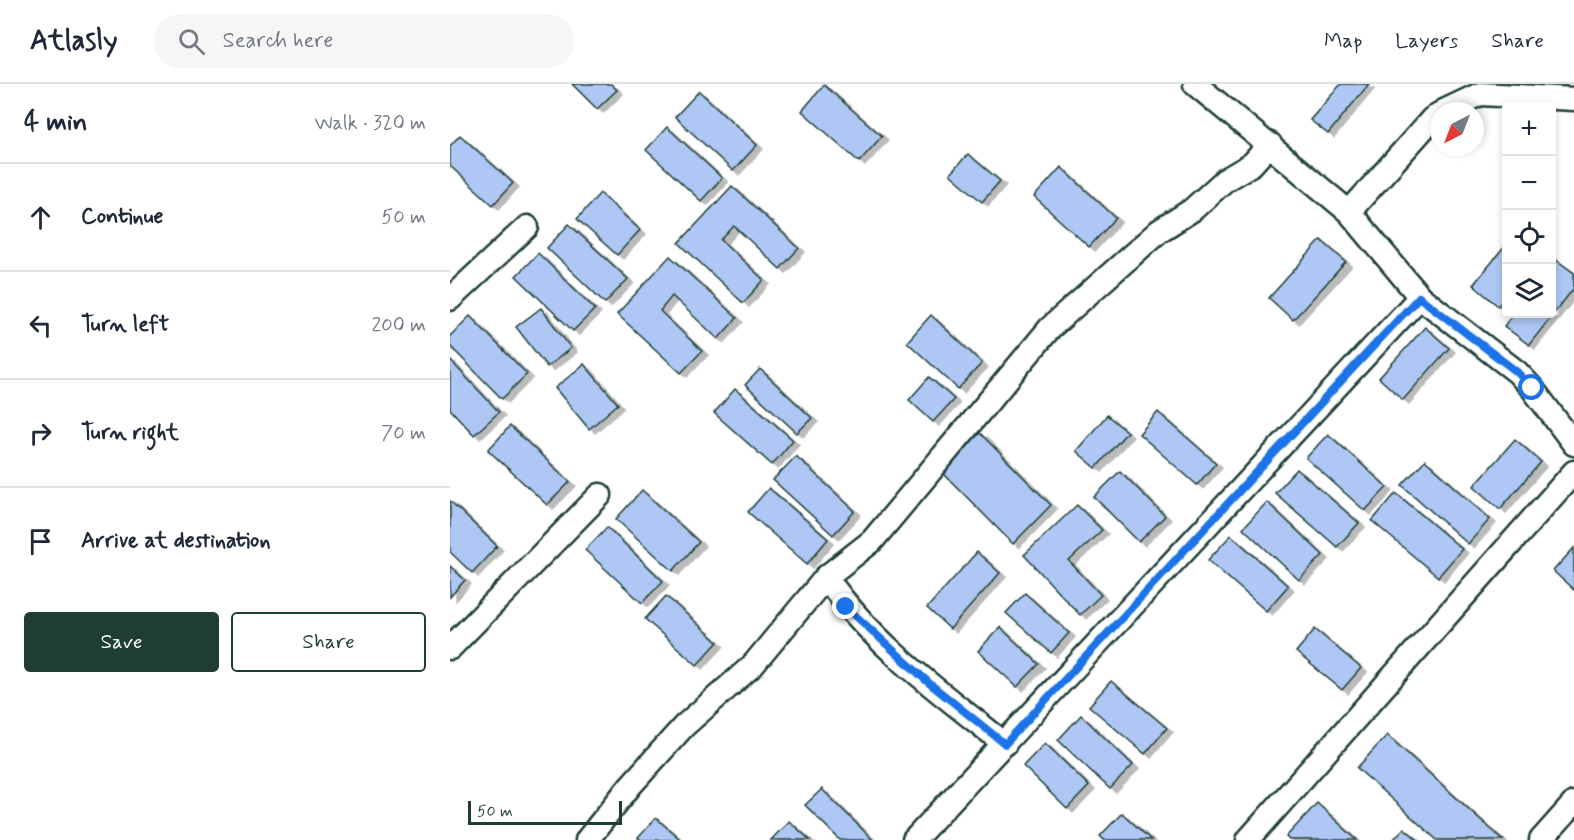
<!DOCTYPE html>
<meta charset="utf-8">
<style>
body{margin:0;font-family:Mynerve,sans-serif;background:#f6f6f7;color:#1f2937}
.controls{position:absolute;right:18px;top:18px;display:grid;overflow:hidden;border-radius:6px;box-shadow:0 3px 9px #0003}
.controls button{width:54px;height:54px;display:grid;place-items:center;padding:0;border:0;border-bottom:2px solid #e0e1e3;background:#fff;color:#1f2937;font:30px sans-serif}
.compass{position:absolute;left:980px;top:18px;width:54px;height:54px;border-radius:50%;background:#fff;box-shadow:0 3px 9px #0003;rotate:222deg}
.scale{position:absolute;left:18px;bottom:15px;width:154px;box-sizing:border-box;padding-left:6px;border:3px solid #1f3d34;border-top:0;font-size:16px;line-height:21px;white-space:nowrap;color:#1f3d34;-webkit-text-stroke:4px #fff;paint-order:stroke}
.stop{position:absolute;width:18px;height:18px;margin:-14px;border:4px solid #1a73e8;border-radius:50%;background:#fff}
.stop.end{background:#1a73e8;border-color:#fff;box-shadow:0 2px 6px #0008}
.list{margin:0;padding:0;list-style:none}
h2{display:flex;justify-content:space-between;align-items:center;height:78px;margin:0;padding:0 24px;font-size:26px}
h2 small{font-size:20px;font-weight:400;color:#747a83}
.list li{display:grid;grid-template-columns:39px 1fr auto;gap:18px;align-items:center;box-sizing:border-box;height:108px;padding:0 24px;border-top:2px solid #e0e1e3}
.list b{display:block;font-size:22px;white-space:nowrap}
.list em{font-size:20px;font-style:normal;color:#747a83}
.actions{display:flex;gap:12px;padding:18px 24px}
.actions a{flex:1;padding:14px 0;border:2px solid #1f3d34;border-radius:6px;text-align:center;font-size:21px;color:#1f3d34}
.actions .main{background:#1f3d34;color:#fff}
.icon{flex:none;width:33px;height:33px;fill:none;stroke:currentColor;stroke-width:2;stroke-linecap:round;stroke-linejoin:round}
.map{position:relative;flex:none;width:1124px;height:756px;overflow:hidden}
header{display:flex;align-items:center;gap:36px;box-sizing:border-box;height:84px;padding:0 30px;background:#fff;border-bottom:2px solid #e0e1e3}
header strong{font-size:28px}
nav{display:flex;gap:33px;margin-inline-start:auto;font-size:21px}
.search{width:420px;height:54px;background:#f6f6f7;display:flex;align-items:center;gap:15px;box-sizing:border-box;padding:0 21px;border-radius:33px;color:#747a83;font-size:22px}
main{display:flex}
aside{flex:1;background:#fff}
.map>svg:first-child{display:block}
.building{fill:#aec7f4;stroke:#1f3d34;stroke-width:1.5;filter:url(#shadow)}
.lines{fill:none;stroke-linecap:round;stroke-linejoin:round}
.street-casing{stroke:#1f3d34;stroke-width:27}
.street{stroke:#fff;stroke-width:22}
.route{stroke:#1a73e8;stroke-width:8}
</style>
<header>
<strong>Atlasly</strong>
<div class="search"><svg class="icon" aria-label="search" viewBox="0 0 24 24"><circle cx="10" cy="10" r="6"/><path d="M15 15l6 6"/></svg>Search here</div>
<nav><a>Map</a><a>Layers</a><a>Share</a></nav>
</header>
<main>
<aside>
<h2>4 min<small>Walk · 320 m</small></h2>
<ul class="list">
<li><svg class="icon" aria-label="ahead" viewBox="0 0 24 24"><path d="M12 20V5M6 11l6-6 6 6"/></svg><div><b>Continue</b></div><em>50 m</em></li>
<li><svg class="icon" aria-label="left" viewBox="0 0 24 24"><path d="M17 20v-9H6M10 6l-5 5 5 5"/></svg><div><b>Turn left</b></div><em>200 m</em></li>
<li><svg class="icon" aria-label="right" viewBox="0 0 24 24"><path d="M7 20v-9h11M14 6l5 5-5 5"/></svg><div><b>Turn right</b></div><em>70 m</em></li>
<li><svg class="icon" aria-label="arrive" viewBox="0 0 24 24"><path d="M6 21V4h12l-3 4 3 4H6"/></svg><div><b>Arrive at destination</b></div></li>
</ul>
<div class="actions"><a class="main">Save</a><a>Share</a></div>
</aside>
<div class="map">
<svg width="1124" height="756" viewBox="0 0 1124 756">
<defs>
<filter id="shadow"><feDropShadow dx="6" dy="4" stdDeviation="0" flood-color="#0004"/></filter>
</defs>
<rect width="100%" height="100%" fill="#fff"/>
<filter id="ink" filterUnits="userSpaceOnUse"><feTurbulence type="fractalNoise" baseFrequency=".0167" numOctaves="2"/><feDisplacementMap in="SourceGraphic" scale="12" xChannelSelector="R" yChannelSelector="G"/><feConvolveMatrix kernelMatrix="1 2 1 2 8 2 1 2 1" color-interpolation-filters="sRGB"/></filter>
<g filter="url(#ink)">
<!-- building -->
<g class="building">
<polygon points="122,0 161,0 167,6 147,25"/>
<polygon points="891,0 919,0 878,50 860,36"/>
<polygon points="374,1 432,52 409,78 352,27"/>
<polygon points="249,7 307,61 283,87 225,33"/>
<polygon points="217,43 272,94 251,117 196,66"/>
<polygon points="10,51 63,99 43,121 0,82 0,62"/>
<polygon points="518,70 550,97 532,118 500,90"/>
<polygon points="611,83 666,134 639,163 584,113"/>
<polygon points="282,102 349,164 330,185 284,142 271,156 314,196 293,219 229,159"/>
<polygon points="150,109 190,146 167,171 127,135"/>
<polygon points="119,140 178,195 155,219 97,164"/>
<polygon points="871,156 896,178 843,236 819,214"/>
<polygon points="1056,161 1056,212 1048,222 1023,201"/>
<polygon points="88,169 145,225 123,247 66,192"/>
<polygon points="220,172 287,234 268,255 222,212 210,227 252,267 231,289 167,230"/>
<polygon points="1105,175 1124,189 1124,204 1079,261 1054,242 1063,230 1102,230 1102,179"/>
<polygon points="91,224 121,264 97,283 66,243"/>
<polygon points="481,231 532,279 508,305 457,258"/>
<polygon points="20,232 77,290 52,315 0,262 0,252"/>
<polygon points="975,243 999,264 953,316 929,294"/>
<polygon points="0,276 49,328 24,351 0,325"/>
<polygon points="134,280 168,320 139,345 105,304"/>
<polygon points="310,285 362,334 347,349 295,301"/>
<polygon points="479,293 504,315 483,338 459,316"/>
<polygon points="285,305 343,356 322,381 264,329"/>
<polygon points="708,328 766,379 747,401 689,350"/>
<polygon points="657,331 677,348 646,384 626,367"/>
<polygon points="60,342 120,398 97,421 38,366"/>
<polygon points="530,349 601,421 563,460 491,387"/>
<polygon points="878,350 937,403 915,427 856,374"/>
<polygon points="1065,355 1091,378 1050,425 1024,402"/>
<polygon points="346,372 405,427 383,451 323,396"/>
<polygon points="975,376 1040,435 1018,460 952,401"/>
<polygon points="847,385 909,439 887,463 825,409"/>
<polygon points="670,387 715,432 689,458 644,413"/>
<polygon points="319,404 378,455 357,480 298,428"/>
<polygon points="192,406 249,458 223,487 166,435"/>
<polygon points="946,409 1012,465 988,493 922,437"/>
<polygon points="0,417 47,462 22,489 0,468"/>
<polygon points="817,418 873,471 849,496 793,444"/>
<polygon points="627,421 652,446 619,477 651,511 630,531 574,471"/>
<polygon points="157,443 213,497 192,519 135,466"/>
<polygon points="781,451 838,502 816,527 758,476"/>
<polygon points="1124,464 1124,506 1103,487"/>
<polygon points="527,468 550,489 500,545 477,524"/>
<polygon points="0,482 15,496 0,513"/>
<polygon points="575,509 619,549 601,569 556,529"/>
<polygon points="216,512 268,558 247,581 195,535"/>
<polygon points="550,543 589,580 567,603 528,567"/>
<polygon points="865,545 911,584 892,606 846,568"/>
<polygon points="661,597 717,644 695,670 639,622"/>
<polygon points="631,631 683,681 660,705 608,656"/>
<polygon points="937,651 1053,756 987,756 907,684"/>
<polygon points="595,659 639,702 617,725 573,682"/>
<polygon points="372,705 423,756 390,756 355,721"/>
<polygon points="867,719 907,756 839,756 836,753"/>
<polygon points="672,729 701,756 654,756 650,752"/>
<polygon points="206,734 231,756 191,756 188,754"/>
<polygon points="339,737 360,756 321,756"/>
<polygon points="954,744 968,756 943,756"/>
</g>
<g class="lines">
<defs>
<g id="street">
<polyline points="745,0 899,128 970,213 1067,288 1082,304 1124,360"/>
<polyline points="994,27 1030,10 1124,15"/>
<polyline points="899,128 982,35 989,30"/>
<polyline points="0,215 77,143"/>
<path d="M376,493C423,561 491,609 555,660"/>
<polyline points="0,564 150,411"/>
<polyline points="137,756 180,702 234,642 303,581 376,493 422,457 600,244 709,147 742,126 775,96 802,80 820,60"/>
<polyline points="464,756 970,213"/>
<polyline points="798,756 1124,388"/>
<polyline points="1091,756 1124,719"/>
</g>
</defs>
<!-- street casing -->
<use href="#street" class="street-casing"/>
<!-- street -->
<use href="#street" class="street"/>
</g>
</g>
<g class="lines" filter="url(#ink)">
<!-- route -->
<polyline class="route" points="396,523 479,599 555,660 969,213 1067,288 1082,304"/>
</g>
</svg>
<div class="controls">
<button>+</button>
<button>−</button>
<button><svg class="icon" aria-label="locate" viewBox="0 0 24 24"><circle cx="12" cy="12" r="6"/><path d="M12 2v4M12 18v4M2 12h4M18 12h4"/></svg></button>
<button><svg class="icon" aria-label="layers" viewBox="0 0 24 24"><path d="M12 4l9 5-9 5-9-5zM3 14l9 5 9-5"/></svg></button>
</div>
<svg class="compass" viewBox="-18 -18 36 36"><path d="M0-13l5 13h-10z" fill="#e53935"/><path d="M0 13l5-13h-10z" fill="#747a83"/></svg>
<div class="scale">50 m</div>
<div class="stop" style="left:1082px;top:304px"></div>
<div class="stop end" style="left:396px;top:523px"></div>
</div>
</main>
